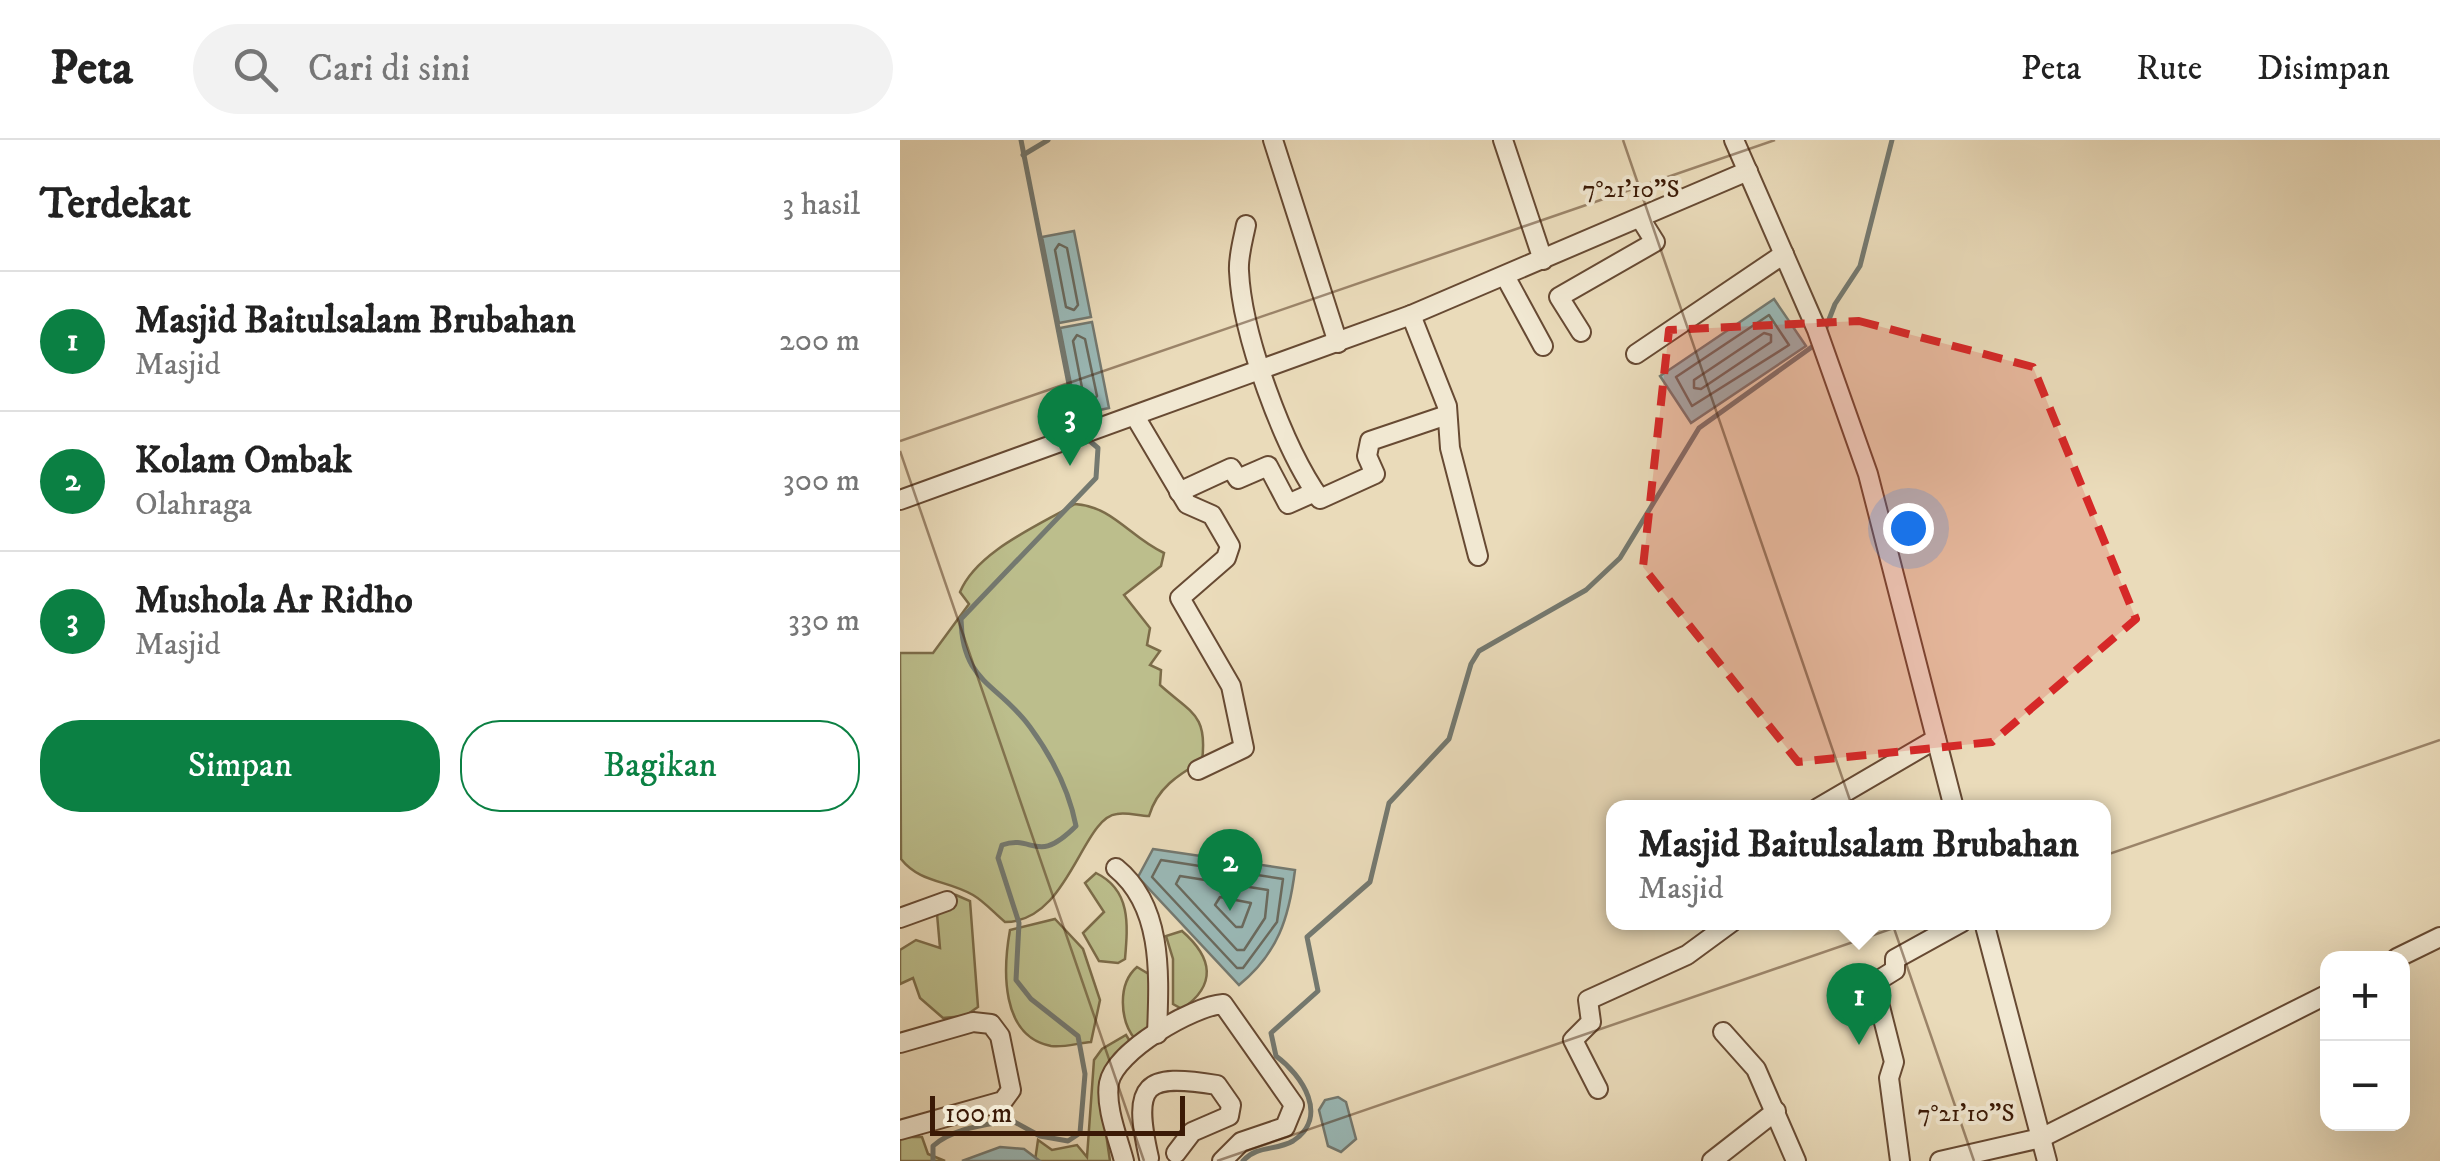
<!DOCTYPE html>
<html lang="id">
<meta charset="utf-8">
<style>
body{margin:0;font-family:"IM FELL DW Pica",serif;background:#f2f2f2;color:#222}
.controls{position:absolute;right:30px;bottom:30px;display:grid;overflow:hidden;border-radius:20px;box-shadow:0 10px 40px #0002}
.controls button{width:90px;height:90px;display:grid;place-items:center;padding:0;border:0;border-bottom:2px solid #e0e0e0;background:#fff;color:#222;font:50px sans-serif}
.scale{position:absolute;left:30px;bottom:25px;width:255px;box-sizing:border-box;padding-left:10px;border:5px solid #3b1a06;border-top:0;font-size:28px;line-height:35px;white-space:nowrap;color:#3b1a06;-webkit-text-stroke:8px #f1e8d2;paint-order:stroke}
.you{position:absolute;left:1008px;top:388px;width:35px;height:35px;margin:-25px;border:8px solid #fff;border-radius:50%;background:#1a73e8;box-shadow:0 0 0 15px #1a73e833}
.badge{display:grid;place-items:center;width:65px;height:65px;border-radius:50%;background:#0b8043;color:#fff;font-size:32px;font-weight:700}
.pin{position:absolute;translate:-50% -82px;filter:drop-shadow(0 2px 5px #0008)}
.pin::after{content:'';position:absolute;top:52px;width:35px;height:30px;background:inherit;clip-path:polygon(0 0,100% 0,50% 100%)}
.popup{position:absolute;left:706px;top:660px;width:505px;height:130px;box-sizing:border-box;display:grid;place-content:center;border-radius:20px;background:#fff;filter:drop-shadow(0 2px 8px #0005);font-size:32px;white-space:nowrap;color:#767676}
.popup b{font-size:38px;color:#222}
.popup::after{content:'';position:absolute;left:50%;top:100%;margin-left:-20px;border:20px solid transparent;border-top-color:#fff}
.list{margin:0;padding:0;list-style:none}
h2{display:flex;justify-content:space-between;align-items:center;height:130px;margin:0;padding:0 40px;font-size:42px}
h2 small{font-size:32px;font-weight:400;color:#767676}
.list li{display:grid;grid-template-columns:65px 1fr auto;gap:30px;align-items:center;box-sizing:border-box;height:140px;padding:0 40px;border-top:2px solid #e0e0e0}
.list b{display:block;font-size:38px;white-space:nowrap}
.list p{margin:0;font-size:32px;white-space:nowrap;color:#767676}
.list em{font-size:32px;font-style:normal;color:#767676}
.actions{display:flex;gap:20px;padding:30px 40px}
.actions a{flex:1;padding:22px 0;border:2px solid #0b8043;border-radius:40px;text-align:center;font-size:35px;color:#0b8043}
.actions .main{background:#0b8043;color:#fff}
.icon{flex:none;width:55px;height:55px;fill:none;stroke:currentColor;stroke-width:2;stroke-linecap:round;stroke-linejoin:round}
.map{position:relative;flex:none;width:1540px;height:1021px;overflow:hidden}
header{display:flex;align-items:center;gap:60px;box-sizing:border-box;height:140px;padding:0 50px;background:#fff;border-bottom:2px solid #e0e0e0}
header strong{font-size:48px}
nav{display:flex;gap:55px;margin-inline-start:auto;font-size:35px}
.search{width:700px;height:90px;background:#f2f2f2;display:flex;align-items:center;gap:25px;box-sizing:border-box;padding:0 35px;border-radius:55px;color:#767676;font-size:38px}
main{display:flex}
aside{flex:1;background:#fff}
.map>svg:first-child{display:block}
.green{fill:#bcbe8c;stroke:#7c6c49;stroke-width:2.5}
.water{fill:#9ab9b7;stroke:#747970;stroke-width:2.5}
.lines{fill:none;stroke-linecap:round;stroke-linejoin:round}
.shore{stroke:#6a6a5e;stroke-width:2.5}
.stream{stroke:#747970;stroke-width:5}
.minor-casing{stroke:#674a33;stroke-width:22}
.minor{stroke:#f1e8d2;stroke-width:18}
.marked{fill:#d62828;fill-opacity:0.2;stroke:#d62828;stroke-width:8;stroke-dasharray:20 12;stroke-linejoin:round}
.ticks{fill:none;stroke:#3b1a06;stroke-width:2.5;stroke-opacity:0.45}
.ticks-label{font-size:25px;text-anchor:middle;fill:#3b1a06;stroke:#f1e8d2;stroke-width:8;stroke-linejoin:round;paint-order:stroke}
</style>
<header>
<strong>Peta</strong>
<div class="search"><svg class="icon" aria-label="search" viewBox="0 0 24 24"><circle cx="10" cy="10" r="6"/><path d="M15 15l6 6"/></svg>Cari di sini</div>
<nav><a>Peta</a><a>Rute</a><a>Disimpan</a></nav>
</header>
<main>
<aside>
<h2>Terdekat<small>3 hasil</small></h2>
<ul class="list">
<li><span class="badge">1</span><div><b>Masjid Baitulsalam Brubahan</b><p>Masjid</p></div><em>200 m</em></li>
<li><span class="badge">2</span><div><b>Kolam Ombak</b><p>Olahraga</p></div><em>300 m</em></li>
<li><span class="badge">3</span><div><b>Mushola Ar Ridho</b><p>Masjid</p></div><em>330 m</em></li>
</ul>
<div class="actions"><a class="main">Simpan</a><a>Bagikan</a></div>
</aside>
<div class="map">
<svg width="1540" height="1021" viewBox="0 0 1540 1021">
<rect width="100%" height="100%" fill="#eadbba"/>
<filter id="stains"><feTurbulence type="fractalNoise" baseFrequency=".002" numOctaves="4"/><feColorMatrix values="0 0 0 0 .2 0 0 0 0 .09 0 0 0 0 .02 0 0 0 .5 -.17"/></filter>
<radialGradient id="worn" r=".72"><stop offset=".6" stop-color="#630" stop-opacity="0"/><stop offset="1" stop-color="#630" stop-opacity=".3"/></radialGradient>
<!-- green -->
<g class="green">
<path d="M175,364C212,366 231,398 264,413L261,426L224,455L250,488L247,505L260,511L250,525L261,530L260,545C291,573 308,574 302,621C278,635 257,648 249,676C239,676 227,672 217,674C182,677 169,782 105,782C94,773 85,762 73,755C47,740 20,743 1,719L0,513H33L69,464L60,452C77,411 138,386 175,364Z"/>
<path d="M196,733C231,750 228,784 225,819L218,823L199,821L183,793L204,772L185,743Z"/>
<polygon points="56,755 70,761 78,867 65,876 43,878 20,858 13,838 0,844 0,810 16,800 40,808 37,774"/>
<path d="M155,779L183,809L200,860L191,902C178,903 163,908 151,906C100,896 103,829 110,790Z"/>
<path d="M282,791C313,818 317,845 282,869L273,864V819L266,796Z"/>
<path d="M237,827L252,836L253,889L235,899C220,881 217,844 237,827Z"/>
<polygon points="226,895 231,903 204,980 210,1021 135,1021 138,1000 152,1010 177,1005 187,1017 194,920 202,909"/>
<polygon points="0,997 22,997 28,1014 45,1021 0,1021"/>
</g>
<!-- water -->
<g class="water">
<polygon points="174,91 191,177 159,183 142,97"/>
<polygon points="874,159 906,206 791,283 760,236"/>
<polygon points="192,182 209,268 177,275 160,188"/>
<path d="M253,709L395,730C389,778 378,813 339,845L238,737Z"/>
<polygon points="438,957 446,962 456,999 441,1012 428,1006 419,970 425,960"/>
<polygon points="100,1007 124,1009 140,1021 62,1021"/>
</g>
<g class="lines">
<!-- shore -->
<g class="shore">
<polygon points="159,104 167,108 178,165 174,170 166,167 155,110"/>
<polygon points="869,175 889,205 792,266 776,237"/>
<polygon points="864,193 871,195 871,202 801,249 794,248 794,240"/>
<polygon points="177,195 185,199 197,256 193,261 184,258 173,201"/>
<polygon points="261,720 383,739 377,782 343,828 337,828 252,737"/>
<polygon points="280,736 368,750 365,778 344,810 337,810 276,744"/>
<polygon points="320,757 351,763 342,787 336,787 315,765"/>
</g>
<!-- stream -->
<g class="stream">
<polyline points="121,0 178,290"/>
<polyline points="123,15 148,0"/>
<polyline points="923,195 935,164 960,126 992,0"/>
<path d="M33,1021V1006C53,988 85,985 111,980L140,996L168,1001L180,993L185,934L178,896L131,859L116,840L119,783L98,718L102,705C134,694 136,726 176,686C169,650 152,617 130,587C98,543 62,543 61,479L196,338L198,308L185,297"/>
<path d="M343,1021C357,1005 376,1011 393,1001C430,977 402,935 376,916L371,893L418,851L407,797L470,742L489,663L549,599L571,524L579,511L686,450L720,418L799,288L916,204"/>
</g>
<defs>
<g id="minor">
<polyline points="373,0 438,203"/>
<polyline points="603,0 643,120"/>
<polyline points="834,0 917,190 968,334 1054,668"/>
<path d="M346,85C343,100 338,117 339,131C342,195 383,307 420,359L475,334L467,316L470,301L547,275"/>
<polyline points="605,136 643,206"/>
<polyline points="511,175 547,266 550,308 578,416"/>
<polyline points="681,192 659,157 755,102 740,78"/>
<polyline points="736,214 884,114"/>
<polyline points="236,278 287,364 312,375 330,406 326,418 280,458 331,546 344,608 298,630"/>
<polyline points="279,352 331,328 338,339 368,326 388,364 415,352"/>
<polyline points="0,360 511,175 848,31"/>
<polyline points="918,668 1036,599"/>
<path d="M216,728C264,767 259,837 257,894"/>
<polyline points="0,778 47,761"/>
<polyline points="1084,782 1147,1021"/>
<polyline points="1497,818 1540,797"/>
<polyline points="823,892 856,929 896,1021"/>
<polyline points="0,903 73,882 91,884 100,896 111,950 103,961 0,990"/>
<polyline points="698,949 673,900 691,882 688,860 787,815 832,782"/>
<path d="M249,1018C232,943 244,933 317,945L331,965L329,976L292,992L276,1013"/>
<path d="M224,1021C218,998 205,967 209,943C215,911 293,866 323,864L394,965L385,987L341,1002L322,1021"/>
<polyline points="812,1021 876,971"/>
<polyline points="1000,1021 989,938 994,922 974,843 995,830 995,819 1062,782"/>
<polyline points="1040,1021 1141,998 1428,854"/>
</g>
</defs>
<!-- minor casing -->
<use href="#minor" class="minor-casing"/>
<!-- minor -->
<use href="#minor" class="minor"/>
</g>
<!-- marked area -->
<path class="marked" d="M959,181L1133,227L1236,479L1092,602L898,622L743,427L769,190Z"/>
<!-- ticks -->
<path class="ticks" d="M723,0L1074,1021M0,301L875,0M0,311L244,1021M317,1021L1540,600"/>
<g class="ticks-label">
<text x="731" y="57">7°21'10"S</text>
<text x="1066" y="981">7°21'10"S</text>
</g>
<rect width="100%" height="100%" filter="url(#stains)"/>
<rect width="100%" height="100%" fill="url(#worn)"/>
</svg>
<div class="controls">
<button>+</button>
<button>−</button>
</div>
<div class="scale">100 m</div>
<div class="you"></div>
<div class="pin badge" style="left:959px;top:905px">1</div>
<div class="popup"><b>Masjid Baitulsalam Brubahan</b>Masjid</div>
<div class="pin badge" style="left:330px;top:771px">2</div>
<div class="pin badge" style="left:170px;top:326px">3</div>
</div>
</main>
